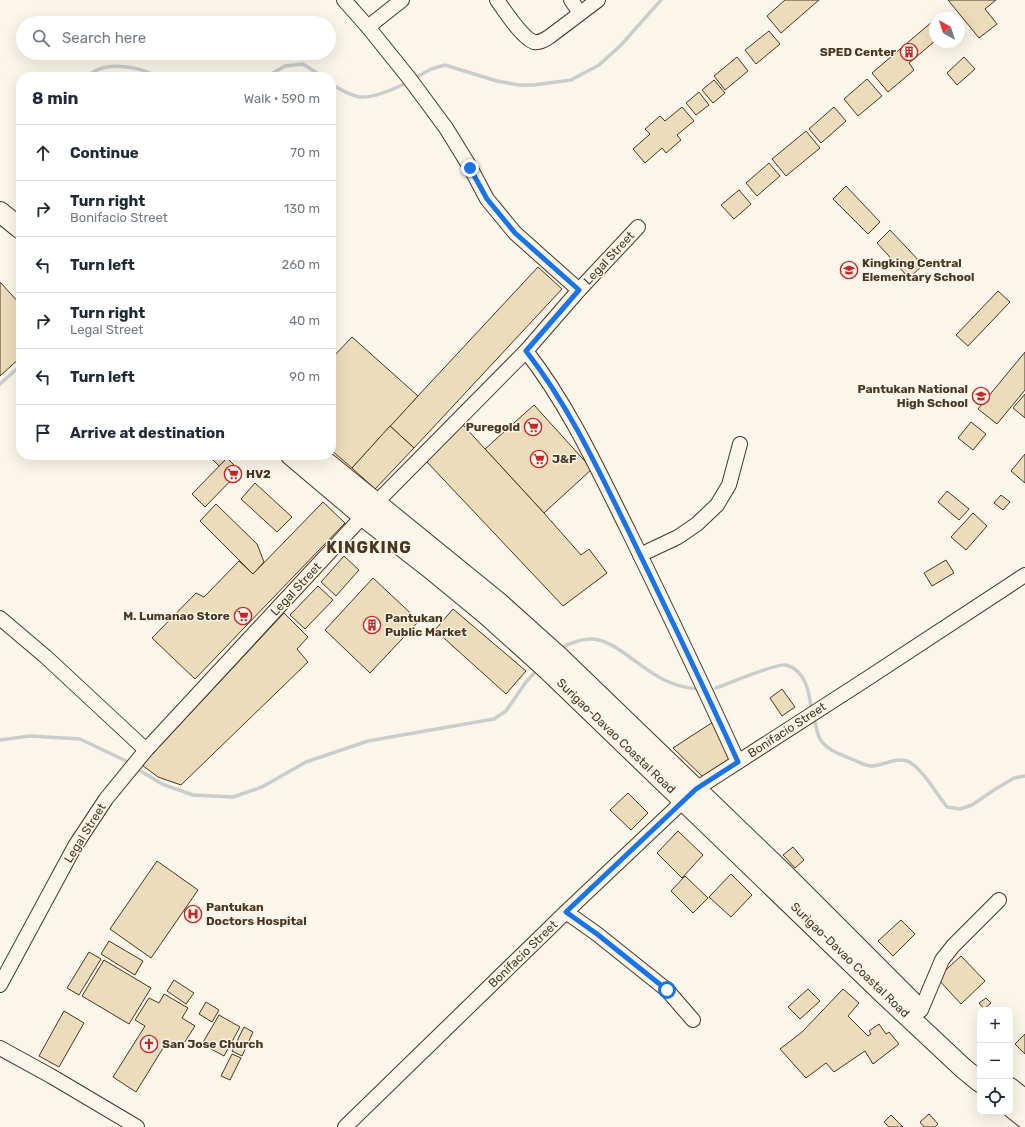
<!DOCTYPE html>
<meta charset="utf-8">
<style>
body{margin:0;font-family:Rubik,sans-serif;background:#f6f6f7;color:#1f2937}
.controls{position:absolute;right:12px;bottom:12px;display:grid;overflow:hidden;border-radius:8px;box-shadow:0 4px 16px #0002}
.controls button{width:36px;height:36px;display:grid;place-items:center;padding:0;border:0;border-bottom:1px solid #e0e1e3;background:#fff;color:#1f2937;font:20px sans-serif}
.compass{position:absolute;left:929px;top:12px;width:36px;height:36px;border-radius:50%;background:#fff;box-shadow:0 4px 16px #0002;rotate:321deg}
.stop{position:absolute;width:12px;height:12px;margin:-9px;border:3px solid #1a73e8;border-radius:50%;background:#fff}
.stop.end{background:#1a73e8;border-color:#fff;box-shadow:0 1px 4px #0008}
.list{margin:0;padding:0;list-style:none}
h2{display:flex;justify-content:space-between;align-items:center;height:52px;margin:0;padding:0 16px;font-size:17px}
h2 small{font-size:13px;font-weight:400;color:#747a83}
.list li{display:grid;grid-template-columns:26px 1fr auto;gap:12px;align-items:center;box-sizing:border-box;height:56px;padding:0 16px;border-top:1px solid #e0e1e3}
.list b{display:block;font-size:15px;white-space:nowrap}
.list p{margin:0;font-size:13px;white-space:nowrap;color:#747a83}
.list em{font-size:13px;font-style:normal;color:#747a83}
.icon{flex:none;width:22px;height:22px;fill:none;stroke:currentColor;stroke-width:2;stroke-linecap:round;stroke-linejoin:round}
.map{position:relative;flex:none;width:1025px;height:1127px;overflow:hidden}
.search{position:absolute;background:#fff;box-shadow:0 4px 16px #0002;left:16px;top:16px;width:320px;height:44px;display:flex;align-items:center;gap:10px;box-sizing:border-box;padding:0 14px;border-radius:22px;color:#747a83;font-size:15px}
.panel{position:absolute;background:#fff;box-shadow:0 4px 16px #0002;left:16px;top:72px;width:320px;height:388px;border-radius:16px}
.map>svg:first-child{display:block}
.lines{fill:none;stroke-linecap:round;stroke-linejoin:round}
.stream{stroke:#c9cecd;stroke-width:3.5}
.building{fill:#ecdcbc;stroke:#4a3520}
.minor-casing{stroke:#4a3520;stroke-width:16}
.highway-casing{stroke:#4a3520;stroke-width:22}
.minor{stroke:#fbf6e9;stroke-width:14}
.highway{stroke:#fbf6e9;stroke-width:20}
.route{stroke:#1a73e8;stroke-width:5}
.labels{text-anchor:middle;dominant-baseline:central;stroke-width:3;stroke-linejoin:round;paint-order:stroke}
.poi-label{font-size:12px;font-weight:bold;fill:#4a3520;stroke:#fbf6e9;text-anchor:start}
.street-label{font-size:12px;fill:#4a3520;stroke:#fbf6e9}
.district-label{font-size:16px;font-weight:bold;letter-spacing:1px;fill:#4a3520;stroke:#fbf6e9}
</style>
<div class="map">
<svg width="1025" height="1127" viewBox="0 0 1025 1127">
<rect width="100%" height="100%" fill="#fbf6e9"/>
<g class="lines">
<!-- stream -->
<g class="stream">
<path d="M88,77C102,60 140,66 157,77"/>
<polyline points="266,77 285,66 303,64 323,77"/>
<polyline points="415,78 431,69 445,65 497,81 519,85 534,85 571,80 599,65 621,45 661,0"/>
<path d="M331,84C340,89 350,96 360,97C374,98 394,89 406,83"/>
<polyline points="0,384 21,365"/>
<path d="M561,648C573,642 585,637 599,640C609,642 623,652 631,658C654,675 668,686 697,689"/>
<path d="M716,688C728,684 776,663 786,665C805,670 809,691 811,707"/>
<path d="M815,722C816,727 817,732 819,737C825,750 842,755 854,760C859,762 866,766 871,766C883,766 895,757 907,761C921,766 937,795 947,807L960,809L972,805L994,790L1014,778L1025,776"/>
<polyline points="0,740 30,736 80,739 126,761"/>
<polyline points="139,770 162,784 193,795 233,797 262,787 306,762 368,741 494,719 506,711 526,682 536,671"/>
</g>
</g>
<!-- building -->
<g class="building">
<polygon points="785,0 819,0 781,33 767,16"/>
<polygon points="948,0 996,0 985,9 997,24 979,38"/>
<polygon points="933,21 935,23 935,41 909,63 914,70 888,92 872,73"/>
<polygon points="769,31 780,44 756,64 745,50"/>
<polygon points="737,57 748,71 725,90 714,76"/>
<polygon points="964,57 975,69 957,85 947,73"/>
<polygon points="867,79 882,96 858,116 844,99"/>
<polygon points="714,80 725,93 713,103 702,90"/>
<polygon points="699,92 709,105 696,115 686,103"/>
<polygon points="682,107 694,121 677,135 681,140 666,153 662,148 645,163 633,149 650,134 645,129 660,116 665,121"/>
<polygon points="834,107 846,121 821,143 809,129"/>
<polygon points="806,131 820,148 786,176 772,159"/>
<polygon points="769,163 780,176 757,196 746,183"/>
<polygon points="846,186 880,222 868,234 833,199"/>
<polygon points="739,190 751,204 734,219 721,205"/>
<polygon points="890,230 923,265 909,278 877,243"/>
<polygon points="538,267 562,289 414,448 390,426"/>
<polygon points="0,282 21,305 21,357 0,376"/>
<polygon points="998,291 1010,302 968,346 956,335"/>
<polygon points="352,337 418,396 352,468 331,450 331,359"/>
<polygon points="1025,352 1025,390 997,424 978,409"/>
<polygon points="1025,394 1025,418 1013,408"/>
<polygon points="534,405 592,469 544,513 485,449"/>
<polygon points="971,422 986,434 973,450 958,438"/>
<polygon points="463,425 544,513 581,555 589,549 607,573 563,606 426,461"/>
<polygon points="390,426 414,448 375,489 352,468"/>
<polygon points="1025,454 1025,483 1011,471"/>
<polygon points="214,455 230,455 219,466 211,458"/>
<polygon points="227,458 240,471 205,507 192,494"/>
<polygon points="255,483 292,517 277,532 241,499"/>
<polygon points="947,491 969,509 959,520 938,502"/>
<polygon points="1001,495 1010,502 1003,510 994,503"/>
<polygon points="323,502 345,523 195,679 152,638 196,593 204,597 239,561 253,574"/>
<polygon points="216,504 257,544 264,562 253,574 200,521"/>
<polygon points="973,513 987,526 966,550 951,537"/>
<polygon points="344,556 359,570 336,596 321,582"/>
<polygon points="946,560 954,573 932,586 924,573"/>
<polygon points="373,578 419,621 370,673 325,630"/>
<polygon points="318,586 333,600 305,629 290,615"/>
<polygon points="453,609 526,671 506,694 435,630"/>
<polygon points="284,613 308,637 297,649 308,662 181,785 158,777 142,765"/>
<polygon points="782,689 795,707 782,716 770,698"/>
<polygon points="713,722 733,760 704,778 673,748"/>
<polygon points="628,793 648,813 631,830 610,810"/>
<polygon points="678,831 703,855 682,878 657,853"/>
<polygon points="793,847 804,860 795,868 783,855"/>
<polygon points="157,861 198,890 151,958 110,929"/>
<polygon points="731,874 752,895 731,917 709,897"/>
<polygon points="685,876 708,898 693,913 671,891"/>
<polygon points="901,920 915,934 893,956 878,941"/>
<polygon points="109,941 143,961 135,975 101,954"/>
<polygon points="89,952 101,959 79,995 67,988"/>
<polygon points="961,956 985,981 961,1004 937,978"/>
<polygon points="104,960 151,988 129,1024 82,996"/>
<polygon points="174,980 194,993 186,1004 167,991"/>
<polygon points="808,989 820,1001 800,1019 788,1007"/>
<polygon points="843,989 859,1003 848,1016 868,1036 871,1034 869,1031 879,1024 886,1034 889,1032 899,1044 873,1064 865,1051 834,1072 826,1063 806,1078 780,1049 802,1032"/>
<polygon points="164,994 188,1008 182,1018 195,1026 181,1048 168,1040 136,1092 113,1077 145,1026 135,1020 149,998 159,1003"/>
<polygon points="986,998 991,1003 984,1009 979,1003"/>
<polygon points="206,1002 219,1010 212,1022 199,1014"/>
<polygon points="64,1011 84,1023 59,1067 39,1056"/>
<polygon points="219,1015 240,1027 224,1056 202,1044"/>
<polygon points="244,1027 253,1032 242,1056 232,1051"/>
<polygon points="1025,1034 1025,1054 1015,1044"/>
<polygon points="232,1054 241,1058 230,1080 221,1076"/>
<polygon points="929,1114 938,1124 935,1127 924,1127 920,1122"/>
<polygon points="891,1115 903,1127 889,1127 884,1122"/>
</g>
<g class="lines">
<defs>
<g id="minor">
<polyline points="344,0 368,27 409,78 446,128 470,167 487,199 515,233 579,290"/>
<path d="M497,0C505,11 522,38 534,42C540,43 544,40 549,37L598,0"/>
<polyline points="571,0 580,13"/>
<polyline points="368,27 402,0"/>
<path d="M526,351C569,406 598,470 629,532C666,608 703,685 738,762"/>
<polyline points="640,555 678,537 697,524 717,505 729,485 740,444"/>
<polyline points="0,618 46,657 146,750"/>
<polyline points="566,912 597,934 667,990 693,1020"/>
<polyline points="0,985 75,846 106,799 146,750 363,516 526,351 579,290 638,227"/>
<polyline points="921,1010 942,960 953,946 999,900"/>
<polyline points="0,1048 51,1076 137,1127"/>
<polyline points="345,1127 566,912 696,789 865,680 1025,575"/>
</g>
<g id="highway">
<polyline points="0,212 21,229"/>
<polyline points="291,455 363,516 430,568 487,615 547,669 884,994 963,1068 980,1082"/>
<polyline points="317,455 499,603 559,657 783,873 918,1008"/>
<polyline points="1010,1088 1025,1100"/>
<polyline points="1010,1106 1025,1118"/>
</g>
</defs>
<!-- minor casing -->
<use href="#minor" class="minor-casing"/>
<!-- highway casing -->
<use href="#highway" class="highway-casing"/>
<!-- minor -->
<use href="#minor" class="minor"/>
<!-- highway -->
<use href="#highway" class="highway"/>
</g>
<g class="lines">
<!-- route -->
<path class="route" d="M470,168L487,199L515,233L579,290L526,351C569,406 598,469 629,532C666,608 703,685 738,762L696,789L566,912L597,934L667,990"/>
</g>
<!-- icons -->
<defs>
<symbol id="building-ring" viewBox="-11 -11 22 22"><circle r="9.5" fill="#fbf6e9" stroke="#c62828" stroke-width="1.5"/><path d="M-4-6H4V6H1V3H-1V6H-4ZM-2.5-4.3h1.7v1.8h-1.7ZM.8-4.3h1.7v1.8H.8ZM-2.5-1h1.7V.8h-1.7ZM.8-1h1.7V.8H.8Z" fill="#c62828"/></symbol>
<symbol id="school-ring" viewBox="-11 -11 22 22"><circle r="9.5" fill="#fbf6e9" stroke="#c62828" stroke-width="1.5"/><path d="M0-5L7-2L0 1L-7-2ZM-4 1L0 2.5L4 1V4Q0 6-4 4Z" fill="#c62828"/></symbol>
<symbol id="supermarket-ring" viewBox="-11 -11 22 22"><circle r="9.5" fill="#fbf6e9" stroke="#c62828" stroke-width="1.5"/><path d="M-6-5.5h2.5l.6 2H6L4.5 2H-2.5L-4.4-4H-6ZM-1.5 3.2a1.3 1.3 0 1 0 .1 0ZM3 3.2a1.3 1.3 0 1 0 .1 0Z" fill="#c62828"/></symbol>
<symbol id="hospital-ring" viewBox="-11 -11 22 22"><circle r="9.5" fill="#fbf6e9" stroke="#c62828" stroke-width="1.5"/><path d="M-5-5h3v3.5h4V-5h3V5h-3V1.5h-4V5h-3Z" fill="#c62828"/></symbol>
<symbol id="church-ring" viewBox="-11 -11 22 22"><circle r="9.5" fill="#fbf6e9" stroke="#c62828" stroke-width="1.5"/><path d="M-1.2-6h2.4v3.5h3.3v2.4h-3.3V6h-2.4V-.1h-3.3v-2.4h3.3Z" fill="#c62828"/></symbol>
</defs>
<g fill-rule="evenodd">
<use href="#building-ring" x="899" y="42" width="20" height="20"/>
<use href="#school-ring" x="839" y="260" width="20" height="20"/>
<use href="#school-ring" x="971" y="386" width="20" height="20"/>
<use href="#supermarket-ring" x="523" y="417" width="20" height="20"/>
<use href="#supermarket-ring" x="529" y="449" width="20" height="20"/>
<use href="#supermarket-ring" x="223" y="464" width="20" height="20"/>
<use href="#supermarket-ring" x="233" y="606" width="20" height="20"/>
<use href="#building-ring" x="362" y="615" width="20" height="20"/>
<use href="#hospital-ring" x="183" y="904" width="20" height="20"/>
<use href="#church-ring" x="139" y="1034" width="20" height="20"/>
</g>
<g class="labels">
<!-- poi labels -->
<g class="poi-label">
<text x="896" y="52" text-anchor="end">SPED Center</text>
<text x="862" y="263">Kingking Central<tspan x="862" dy="14">Elementary School</tspan></text>
<text x="968" y="389" text-anchor="end">Pantukan National<tspan x="968" dy="14">High School</tspan></text>
<text x="520" y="427" text-anchor="end">Puregold</text>
<text x="552" y="459">J&amp;F</text>
<text x="246" y="474">HV2</text>
<text x="230" y="616" text-anchor="end">M. Lumanao Store</text>
<text x="385" y="618">Pantukan<tspan x="385" dy="14">Public Market</tspan></text>
<text x="206" y="907">Pantukan<tspan x="206" dy="14">Doctors Hospital</tspan></text>
<text x="162" y="1044">San Jose Church</text>
</g>
<!-- street labels -->
<g class="street-label">
<text transform="translate(609 258) rotate(-47)">Legal Street</text>
<text transform="translate(296 589) rotate(-47)">Legal Street</text>
<text transform="translate(787 730) rotate(-33)">Bonifacio Street</text>
<text transform="translate(616 736) rotate(44)">Surigao-Davao Coastal Road</text>
<text transform="translate(85 833) rotate(-58)">Legal Street</text>
<text transform="translate(523 954) rotate(-44)">Bonifacio Street</text>
<text transform="translate(850 960) rotate(44)">Surigao-Davao Coastal Road</text>
</g>
<!-- district labels -->
<g class="district-label">
<text x="369" y="547">KINGKING</text>
</g>
</g>
</svg>
<div class="controls">
<button>+</button>
<button>−</button>
<button><svg class="icon" aria-label="locate" viewBox="0 0 24 24"><circle cx="12" cy="12" r="6"/><path d="M12 2v4M12 18v4M2 12h4M18 12h4"/></svg></button>
</div>
<svg class="compass" viewBox="-18 -18 36 36"><path d="M0-13l5 13h-10z" fill="#e53935"/><path d="M0 13l5-13h-10z" fill="#747a83"/></svg>
<div class="stop" style="left:667px;top:990px"></div>
<div class="stop end" style="left:470px;top:168px"></div>
<div class="search"><svg class="icon" aria-label="search" viewBox="0 0 24 24"><circle cx="10" cy="10" r="6"/><path d="M15 15l6 6"/></svg>Search here</div>
<section class="panel">
<h2>8 min<small>Walk · 590 m</small></h2>
<ul class="list">
<li><svg class="icon" aria-label="ahead" viewBox="0 0 24 24"><path d="M12 20V5M6 11l6-6 6 6"/></svg><div><b>Continue</b></div><em>70 m</em></li>
<li><svg class="icon" aria-label="right" viewBox="0 0 24 24"><path d="M7 20v-9h11M14 6l5 5-5 5"/></svg><div><b>Turn right</b><p>Bonifacio Street</p></div><em>130 m</em></li>
<li><svg class="icon" aria-label="left" viewBox="0 0 24 24"><path d="M17 20v-9H6M10 6l-5 5 5 5"/></svg><div><b>Turn left</b></div><em>260 m</em></li>
<li><svg class="icon" aria-label="right" viewBox="0 0 24 24"><path d="M7 20v-9h11M14 6l5 5-5 5"/></svg><div><b>Turn right</b><p>Legal Street</p></div><em>40 m</em></li>
<li><svg class="icon" aria-label="left" viewBox="0 0 24 24"><path d="M17 20v-9H6M10 6l-5 5 5 5"/></svg><div><b>Turn left</b></div><em>90 m</em></li>
<li><svg class="icon" aria-label="arrive" viewBox="0 0 24 24"><path d="M6 21V4h12l-3 4 3 4H6"/></svg><div><b>Arrive at destination</b></div></li>
</ul>
</section>
</div>
